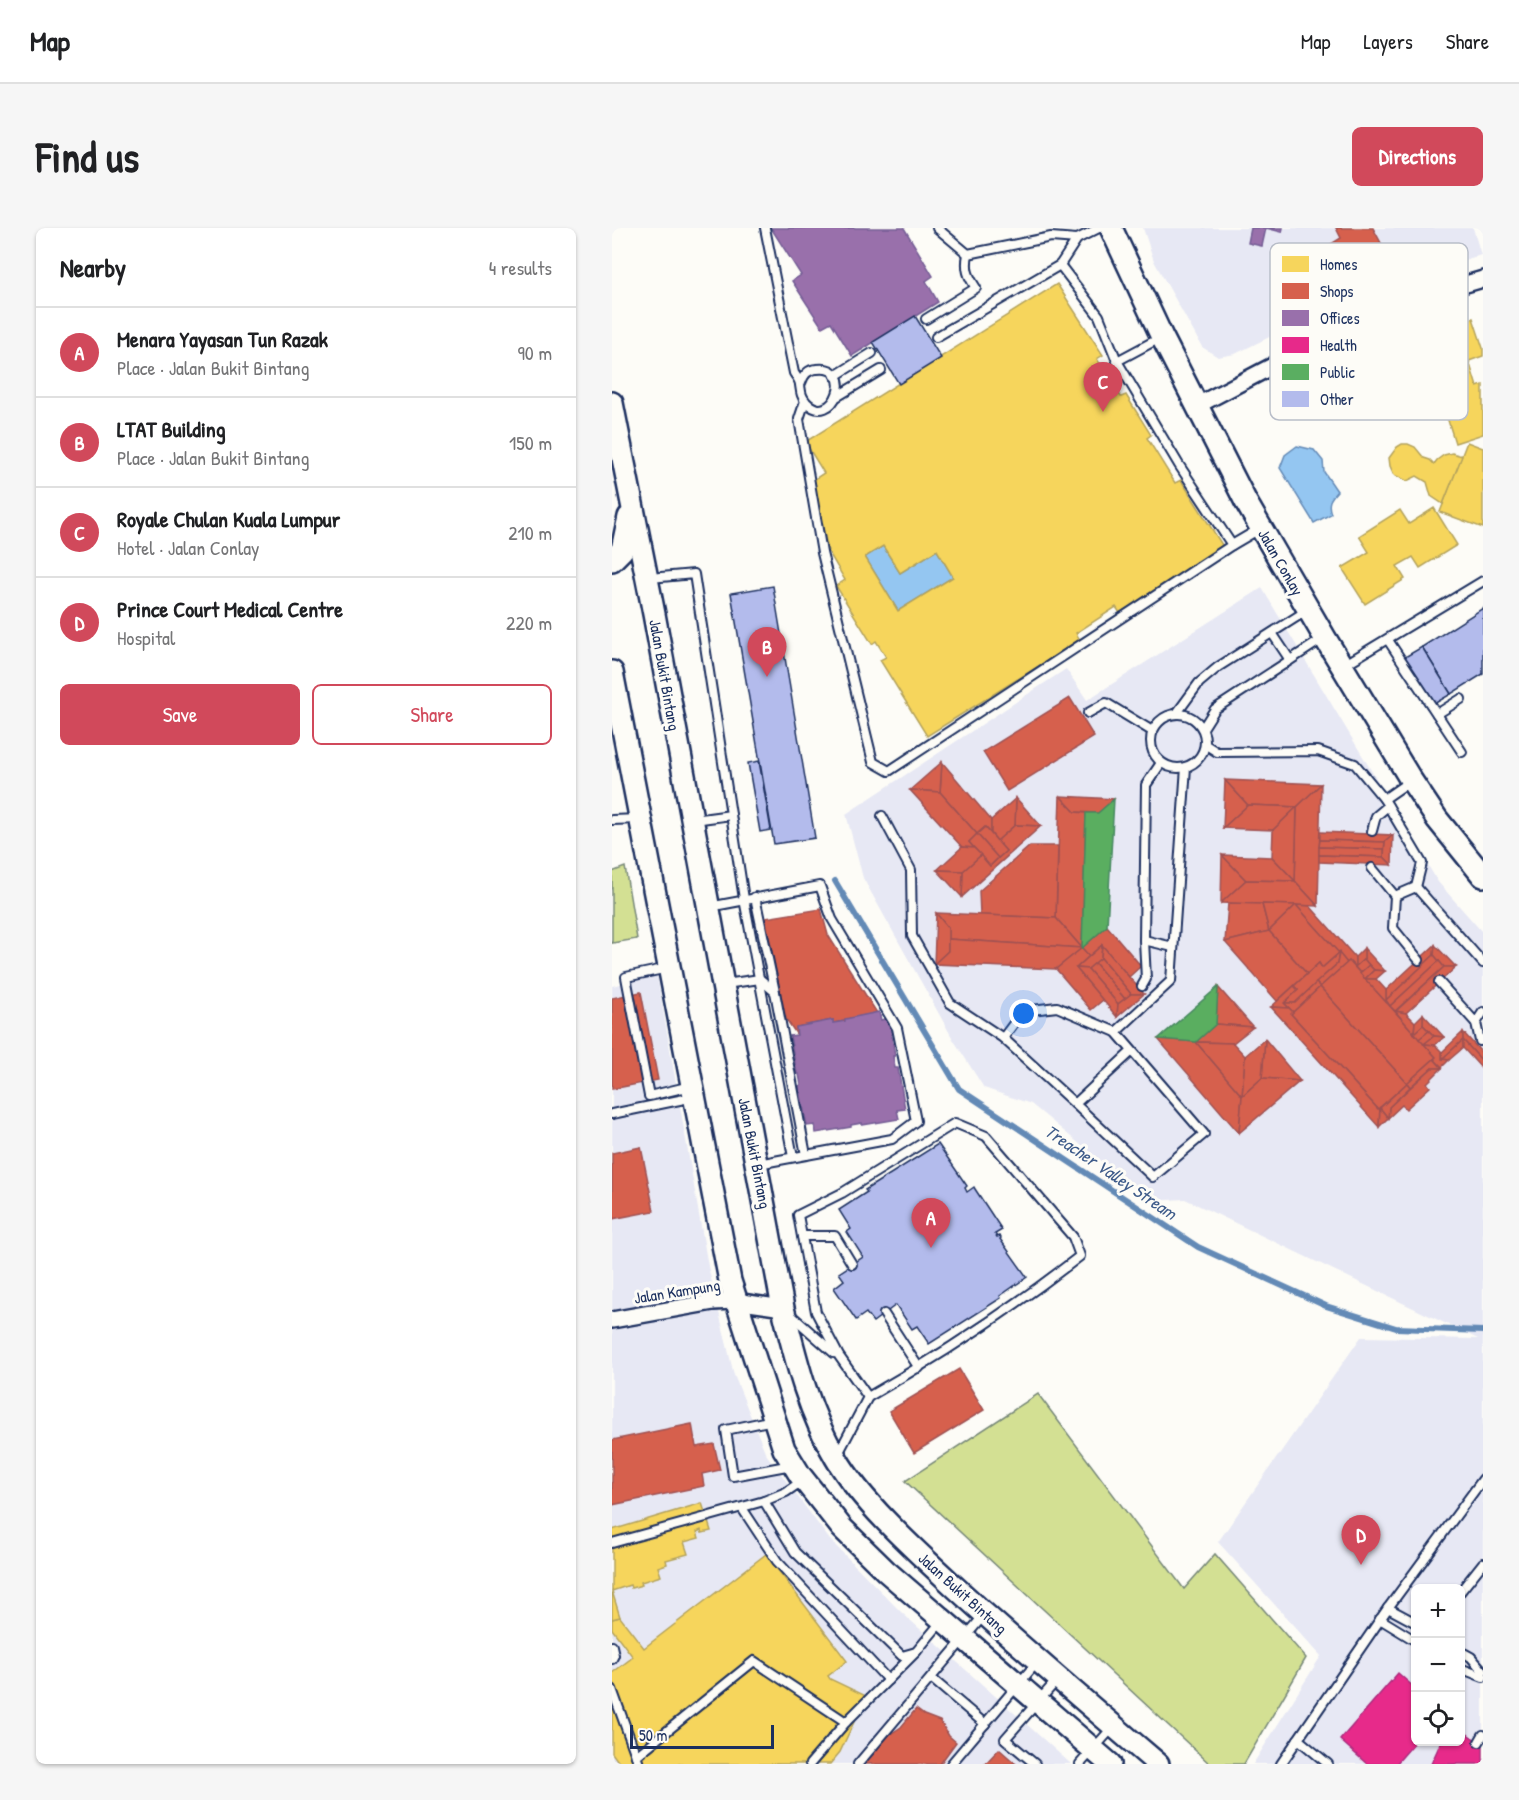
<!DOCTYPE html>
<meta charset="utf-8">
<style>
body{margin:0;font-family:"Patrick Hand",sans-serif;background:#f6f6f6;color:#202124}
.controls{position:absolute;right:18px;bottom:18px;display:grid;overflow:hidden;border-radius:9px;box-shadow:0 2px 4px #0004}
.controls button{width:54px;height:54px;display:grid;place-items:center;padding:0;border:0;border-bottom:2px solid #e0e0e0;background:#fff;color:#202124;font:30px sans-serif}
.scale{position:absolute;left:18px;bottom:15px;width:144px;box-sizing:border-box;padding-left:6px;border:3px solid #1b2f5e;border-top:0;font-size:16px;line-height:21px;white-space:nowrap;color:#1b2f5e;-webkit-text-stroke:4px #fdfcf7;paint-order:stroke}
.you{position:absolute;left:412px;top:786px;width:21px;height:21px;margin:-15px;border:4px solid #fff;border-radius:50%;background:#1a73e8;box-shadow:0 0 0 9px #1a73e833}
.badge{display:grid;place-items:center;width:39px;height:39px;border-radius:50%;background:#d1495b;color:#fff;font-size:20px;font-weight:700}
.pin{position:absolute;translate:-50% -50px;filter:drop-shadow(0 2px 3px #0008)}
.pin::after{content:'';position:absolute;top:32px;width:21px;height:18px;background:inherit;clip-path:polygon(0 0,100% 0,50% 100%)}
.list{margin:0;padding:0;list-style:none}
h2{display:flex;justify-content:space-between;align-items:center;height:78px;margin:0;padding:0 24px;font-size:26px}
h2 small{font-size:20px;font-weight:400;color:#757577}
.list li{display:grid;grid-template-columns:39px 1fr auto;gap:18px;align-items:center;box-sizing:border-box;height:90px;padding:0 24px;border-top:2px solid #e0e0e0}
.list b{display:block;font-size:22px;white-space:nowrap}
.list p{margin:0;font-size:20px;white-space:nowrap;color:#757577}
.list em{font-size:20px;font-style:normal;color:#757577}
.actions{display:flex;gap:12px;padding:18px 24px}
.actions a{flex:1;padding:14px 0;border:2px solid #d1495b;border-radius:9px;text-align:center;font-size:21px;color:#d1495b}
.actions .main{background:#d1495b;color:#fff}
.icon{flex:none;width:33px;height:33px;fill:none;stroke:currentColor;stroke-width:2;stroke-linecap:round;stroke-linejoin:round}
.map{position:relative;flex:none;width:871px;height:1536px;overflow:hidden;border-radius:9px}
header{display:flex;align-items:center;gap:36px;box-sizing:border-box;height:84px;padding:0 30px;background:#fff;border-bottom:2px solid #e0e0e0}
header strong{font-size:28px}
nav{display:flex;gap:33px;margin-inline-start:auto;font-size:21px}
.intro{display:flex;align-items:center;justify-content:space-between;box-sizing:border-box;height:144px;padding:0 36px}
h1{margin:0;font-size:42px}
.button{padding:15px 27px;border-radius:9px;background:#d1495b;color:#fff;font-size:21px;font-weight:700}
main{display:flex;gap:36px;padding:0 36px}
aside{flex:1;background:#fff;border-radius:9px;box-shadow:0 2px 4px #0004}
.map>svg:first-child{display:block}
.built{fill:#e7e8f4;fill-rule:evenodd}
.green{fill:#d3e093;stroke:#778878;stroke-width:1.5}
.water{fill:#94c6f1;stroke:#648ab6;stroke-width:1.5}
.homes{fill:#f6d55c;stroke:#b4a35d;stroke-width:1.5;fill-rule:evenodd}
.shops{fill:#d6604d;stroke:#9e5152;stroke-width:1.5}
.offices{fill:#9970ab;stroke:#735c94;stroke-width:1.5}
.health{fill:#e7298a;stroke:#aa2b7d;stroke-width:1.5}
.public{fill:#5aae61;stroke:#478860;stroke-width:1.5}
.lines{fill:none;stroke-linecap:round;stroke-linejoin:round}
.stream{stroke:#648ab6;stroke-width:6}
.building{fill:#b3bbec;stroke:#1b2f5e;stroke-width:1.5}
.lane-casing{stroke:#1b2f5e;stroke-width:12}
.street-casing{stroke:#1b2f5e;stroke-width:20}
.secondary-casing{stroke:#1b2f5e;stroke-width:26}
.lane{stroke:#fdfcf7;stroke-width:8}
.street{stroke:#fdfcf7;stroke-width:15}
.secondary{stroke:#fdfcf7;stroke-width:21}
.labels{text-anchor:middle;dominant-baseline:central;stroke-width:6;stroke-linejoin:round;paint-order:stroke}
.street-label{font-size:16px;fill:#1b2f5e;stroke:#fdfcf7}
.water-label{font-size:18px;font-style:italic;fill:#3f5c8a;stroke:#fdfcf7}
.key{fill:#fdfcf7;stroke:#b9bec9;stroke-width:1.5}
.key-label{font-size:16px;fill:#1b2f5e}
</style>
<header>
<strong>Map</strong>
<nav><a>Map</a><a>Layers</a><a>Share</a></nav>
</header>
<div class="intro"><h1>Find us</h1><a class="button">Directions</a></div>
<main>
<aside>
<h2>Nearby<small>4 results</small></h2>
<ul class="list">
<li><span class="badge">A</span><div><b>Menara Yayasan Tun Razak</b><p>Place · Jalan Bukit Bintang</p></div><em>90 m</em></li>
<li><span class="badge">B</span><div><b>LTAT Building</b><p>Place · Jalan Bukit Bintang</p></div><em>150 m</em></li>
<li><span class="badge">C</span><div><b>Royale Chulan Kuala Lumpur</b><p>Hotel · Jalan Conlay</p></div><em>210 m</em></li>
<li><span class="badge">D</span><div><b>Prince Court Medical Centre</b><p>Hospital</p></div><em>220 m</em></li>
</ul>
<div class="actions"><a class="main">Save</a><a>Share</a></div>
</aside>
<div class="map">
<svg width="871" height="1536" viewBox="0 0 871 1536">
<rect width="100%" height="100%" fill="#fdfcf7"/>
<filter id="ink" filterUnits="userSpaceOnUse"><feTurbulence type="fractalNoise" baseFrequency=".0167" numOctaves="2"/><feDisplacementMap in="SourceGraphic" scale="12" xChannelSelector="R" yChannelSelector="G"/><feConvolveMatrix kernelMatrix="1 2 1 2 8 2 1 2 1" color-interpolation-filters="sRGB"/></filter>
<g filter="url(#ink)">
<!-- built -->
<g class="built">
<polygon points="531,0 861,0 869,27 787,51 724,76 623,126 606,129 590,119 542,33"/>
<path d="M650,360L826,654L871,705V1536H641L709,1428L606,1314L749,1109L866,1111L573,971L537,973L419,876L372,860L341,811L251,650L234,586L454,441L475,472ZM804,1360H848V1514H804Z"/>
<polygon points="45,747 96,1038 122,1147 154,1226 218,1312 289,1384 459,1536 0,1536 0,758"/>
</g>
<!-- green -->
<g class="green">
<polygon points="13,639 25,711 0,715 0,644"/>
<polygon points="426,1166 572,1361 603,1326 694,1430 632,1536 598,1536 293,1253"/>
</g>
<!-- water -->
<g class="water">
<path d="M685,218L702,222L711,233L712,244L725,263C718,271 715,275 719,286L702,295L668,240L673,227Z"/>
<polygon points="271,318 288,345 325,322 341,349 286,383 253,329"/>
</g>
<!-- homes -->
<g class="homes">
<path d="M445,56L491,127L485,131L509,169L514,167L539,207L535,210L563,255L569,252L612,320L508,385L504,379L464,405L468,412L315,508L268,432L274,429L264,413L260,416L224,358L233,352L216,323L201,252L212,245L193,214ZM271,318L288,345L325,322L341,349L286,383L253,329Z"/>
<polygon points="861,90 871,120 871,128 857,133 865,159 871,157 871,206 843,215 835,189 828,191 810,136 818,133 809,107"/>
<polygon points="855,214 871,220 871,300 828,284"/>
<polygon points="790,216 796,216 803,219 812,230 818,232 822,236 825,232 832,227 840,225 850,228 831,276 819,268 815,254 805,248 795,253 782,247 778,238 777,230 785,219"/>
<polygon points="822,280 845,317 808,340 801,329 785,338 793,351 753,376 730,340 757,324 747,308 788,282 797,296"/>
<polygon points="90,1275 99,1303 90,1305 89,1302 85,1304 87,1310 72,1314 76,1326 54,1332 55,1336 46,1339 49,1348 29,1354 30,1357 19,1360 18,1357 0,1363 0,1302"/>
<polygon points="154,1326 235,1433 216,1448 218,1451 254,1468 228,1524 218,1536 8,1536 0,1525 0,1445 21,1429 0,1401 0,1391 8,1389 32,1420"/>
<polygon points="0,1363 8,1389 0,1391"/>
</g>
<!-- shops -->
<g class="shops">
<polygon points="724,0 761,0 783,41 754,57 736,23 722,30 716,18 729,10"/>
<polygon points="458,470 482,509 395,563 371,524"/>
<polygon points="330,534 379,592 379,605 373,599 365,606 328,564"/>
<polygon points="330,534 328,564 298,562"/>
<polygon points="613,552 636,577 611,600"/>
<polygon points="613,552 709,556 685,579 636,577"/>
<polygon points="709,556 707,634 706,678 683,653 685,579"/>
<polygon points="298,562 328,564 365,606 357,614 362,620 350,619"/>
<polygon points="448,568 502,571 486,585 463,584"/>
<polygon points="448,568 463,584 474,585 470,720 444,690"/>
<polygon points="404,570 429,598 403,597"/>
<polygon points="404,570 403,597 385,613 379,605 379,592"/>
<polygon points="636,577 685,579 661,602 611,600"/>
<polygon points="685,579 683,653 660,629 661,602"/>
<polygon points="403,597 429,598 350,669 351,643 369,627 378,638 394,623 385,613"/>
<polygon points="373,599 394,623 386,630 365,606"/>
<polygon points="708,604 781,607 773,614 708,612"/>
<polygon points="365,606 386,630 378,638 357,614"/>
<polygon points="781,607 780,637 772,629 773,614"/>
<polygon points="708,612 773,614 772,621 707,619"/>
<polygon points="418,618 446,618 444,690 368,687 367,663"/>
<polygon points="350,619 362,620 369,627 351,643 325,642"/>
<polygon points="707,619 772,621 772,629 707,627"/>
<polygon points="610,627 634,652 609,675"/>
<polygon points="610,627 660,629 683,653 634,652"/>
<polygon points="707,627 772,629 780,637 707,634"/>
<polygon points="325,642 351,643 350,669"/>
<polygon points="634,652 683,653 706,678 609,675"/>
<polygon points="616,675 650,676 657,703 613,714"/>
<polygon points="650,676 684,677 657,703"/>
<polygon points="684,677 698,678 743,729 743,739 737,733 735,735"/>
<polygon points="684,677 727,725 710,740 707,735 695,746 657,703"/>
<polygon points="209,681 216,707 265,785 233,791 233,793 221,795 221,792 184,799 185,807 174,791 153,690"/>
<polygon points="324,685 444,690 470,720 336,711 336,700"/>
<polygon points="324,685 336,700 336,723 322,736"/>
<polygon points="495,698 529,738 517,749 490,717 477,728 470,720"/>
<polygon points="657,703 695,746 665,773 613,714"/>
<polygon points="336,711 470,720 444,741 322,736 336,723"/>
<polygon points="490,717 489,730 476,741 464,740"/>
<polygon points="490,717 517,749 532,766 519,766 489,730"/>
<polygon points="823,717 822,727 774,772 774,762"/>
<polygon points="823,717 844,739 832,739 822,727"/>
<polygon points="470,720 477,728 464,740 491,772 479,782 444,741"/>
<polygon points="752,720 773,743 762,742 757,737 752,731"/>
<polygon points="752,720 752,731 743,739 743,729"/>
<polygon points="727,725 725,736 683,775 672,775 686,762 682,758 695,746 707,735 710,740"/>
<polygon points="727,725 735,735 708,759 704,755 725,736"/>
<polygon points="822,727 827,733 778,778 774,772"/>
<polygon points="489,730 519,766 513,771 483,735"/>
<polygon points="752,731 757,737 748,745 743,739"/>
<polygon points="737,733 824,829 795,855 708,759"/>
<polygon points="827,733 832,739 783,783 778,778"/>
<polygon points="483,735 513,771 506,776 476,741"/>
<polygon points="757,737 762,742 753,751 748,745"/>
<polygon points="832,739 844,739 794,785 784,783"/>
<polygon points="464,740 476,741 506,776 505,789"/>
<polygon points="762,742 773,743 764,751 753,751"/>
<polygon points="753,751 764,751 774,762 774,774"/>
<polygon points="704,755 708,759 681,784 672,775 683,775"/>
<polygon points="682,758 686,762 672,775 677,780 659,779"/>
<polygon points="606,759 641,799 604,796"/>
<polygon points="708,759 795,855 766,881 679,786"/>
<polygon points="29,764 46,852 0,861 0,770"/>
<polygon points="519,766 532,766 505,789 506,776"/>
<polygon points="659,779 677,780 681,784 679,786 766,881 768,880 767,899"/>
<polygon points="783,783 794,785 803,794 802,805"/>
<polygon points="811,786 832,809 822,808 811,797"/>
<polygon points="811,786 811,797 802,805 803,794"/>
<polygon points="604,796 641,799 621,815 584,814"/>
<polygon points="811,797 817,803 807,811 802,805"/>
<polygon points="817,803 822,808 812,816 807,811"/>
<polygon points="851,804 851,812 830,831 830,824"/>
<polygon points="851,804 871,826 871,834 851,812"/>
<polygon points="822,808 832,809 823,817 812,816"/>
<polygon points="546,811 584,814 630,868 627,905"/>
<polygon points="653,811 688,853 650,850"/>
<polygon points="653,811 650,850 630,868 633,828"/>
<polygon points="851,812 851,820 837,832 830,831"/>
<polygon points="851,812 871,834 871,842 851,820"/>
<polygon points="584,814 621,815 633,828 630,868"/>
<polygon points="812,816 823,817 830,824 830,831 837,832 830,839 822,831 824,829"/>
<polygon points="822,831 830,840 820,840 798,859 795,855"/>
<polygon points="820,840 830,840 815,855 818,859 794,881 790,877 776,890 777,879"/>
<polygon points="650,850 688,853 627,905 630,868"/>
<polygon points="795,855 798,859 777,879 776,890 768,880"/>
<polygon points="768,880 776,890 767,899"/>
<polygon points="29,919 42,983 0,991 0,925"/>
<polygon points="347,1141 372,1182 302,1225 277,1183"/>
<polygon points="80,1196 84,1219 102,1216 108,1242 90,1246 92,1258 0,1277 0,1212"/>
<polygon points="304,1481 312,1487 328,1493 337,1508 344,1514 328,1536 252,1536 257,1526 268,1513 289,1499"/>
<polygon points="387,1521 404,1536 373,1536"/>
</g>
<!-- offices -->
<g class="offices">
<polygon points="159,0 292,0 321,48 314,53 326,74 240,128 219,94 210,99 180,53 189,47"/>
<polygon points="639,0 671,0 670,4 654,0 650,18 636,15"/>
<polygon points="267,784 269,792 277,790 283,828 281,828 283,840 286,840 293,881 285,882 287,891 250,897 250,895 239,897 239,899 204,905 203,897 195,898 187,858 189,857 187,846 185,846 178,808 185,807 184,799 221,792 221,795 233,793 233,791"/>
</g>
<!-- health -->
<g class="health">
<polygon points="786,1445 804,1461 804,1513 784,1536 755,1536 728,1512"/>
<polygon points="848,1501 871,1517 871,1536 819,1536 829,1514 848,1514"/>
</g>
<!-- public -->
<g class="public">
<polygon points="502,571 495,698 470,720 474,585 486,585"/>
<polygon points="606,759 604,796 584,814 546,811"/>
</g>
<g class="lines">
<!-- stream -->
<polyline class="stream" points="223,653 347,861 586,1019 714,1078 784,1100 871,1103"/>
</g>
<!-- building -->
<g class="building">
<polygon points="303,88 329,130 287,156 261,114"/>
<polygon points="161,358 203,610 162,616 119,365"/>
<polygon points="871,380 871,446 839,466 810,419"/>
<polygon points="810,419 839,466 815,480 786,433"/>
<polygon points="147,533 159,602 148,604 136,535"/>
<polygon points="326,916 355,958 353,960 355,964 362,959 363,961 390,1002 383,1006 385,1009 388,1008 389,1010 388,1011 415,1049 388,1068 389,1070 317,1116 305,1098 300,1101 284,1077 261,1094 254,1085 244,1092 222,1060 232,1052 227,1045 251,1029 235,1004 239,1001 227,982 255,964 253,962"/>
</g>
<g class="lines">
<defs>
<g id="lane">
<path d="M153,0L182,145C184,148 188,153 188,157C189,164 189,168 194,174C221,202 246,136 205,141C196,141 191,148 189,155"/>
<polyline points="465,11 487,0"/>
<polyline points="448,37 487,88 505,133 567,237 620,317"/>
<path d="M314,91L364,60C356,48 353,41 356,26"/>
<polyline points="324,109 448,37 465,11 439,9 356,26 325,0"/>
<polyline points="505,133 548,110"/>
<polyline points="223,148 260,125"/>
<polyline points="226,168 269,142"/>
<polyline points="193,173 187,191 210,325 261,534 277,543 620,317 649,300"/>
<polyline points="38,350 82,346 132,671 181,929"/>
<polyline points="660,405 678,432"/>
<polyline points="776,412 850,524"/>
<polyline points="732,437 871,353"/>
<polyline points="476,485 494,475 540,503"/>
<polyline points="565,485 587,455 606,439 694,383"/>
<circle cx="566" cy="513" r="27"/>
<polyline points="825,486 849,471"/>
<polyline points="591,500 603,481 712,410"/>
<polyline points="594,517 605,524 706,523 743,536 772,571 810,635 804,659 783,668 760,640"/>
<polyline points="772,571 798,553"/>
<polyline points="270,588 299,642 300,708 338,775 391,810 463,876"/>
<polyline points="0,592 27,591"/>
<polyline points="82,592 119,587"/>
<polyline points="760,603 764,588 776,578"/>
<polyline points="804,659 871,735"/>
<polyline points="783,668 781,700 807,732"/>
<polyline points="143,669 163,764"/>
<polyline points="97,679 208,658 220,691 285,800 304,893 280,911 146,936"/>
<polyline points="532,712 561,719"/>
<polyline points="56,740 14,749 37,868 79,858"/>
<polyline points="827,754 864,795 871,784"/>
<polyline points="113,756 148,751 163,764 194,927"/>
<polyline points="530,758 534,751 532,712 534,557 549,535"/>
<polyline points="864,795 868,813"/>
<polyline points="504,804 559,753 574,539"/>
<polyline points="391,810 411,783 445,779 504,804 592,906 541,949 463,876 520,823"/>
<polyline points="0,886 82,869"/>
<path d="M343,895L374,908L461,1009L468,1028C401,1080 330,1127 256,1169L227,1128L204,1084L186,987L230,965Z"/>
<polyline points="190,1008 223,1008 240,1036"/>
<polyline points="272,1086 307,1140"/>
<polyline points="179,1087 222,1125"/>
<polyline points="161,1192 114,1202 121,1248 180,1237"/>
<polyline points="226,1226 256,1169"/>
<polyline points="190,1253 174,1264 152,1273 183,1324 290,1428 304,1424 329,1394"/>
<polyline points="130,1280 165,1333 276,1452 304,1424"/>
<polyline points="0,1315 152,1273"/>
<polyline points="848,1364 871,1335"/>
<polyline points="776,1380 804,1395"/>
<polyline points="768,1391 804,1413"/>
<polyline points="0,1418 2,1427 0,1431"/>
<polyline points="848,1423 859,1429 871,1443"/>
<polyline points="848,1440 871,1449"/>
<polyline points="319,1450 373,1496"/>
<polyline points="0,1461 27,1536"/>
<polyline points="686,1511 716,1536"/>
<polyline points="867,1514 871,1507"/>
<polyline points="24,1528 142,1433 234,1494"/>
<polyline points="198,1536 234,1494 276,1452"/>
<polyline points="246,1536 372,1387"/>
<polyline points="339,1536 426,1433"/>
<polyline points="423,1536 393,1511 446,1451"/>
<polyline points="468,1536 501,1499"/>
<polyline points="669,1536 776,1380 871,1251"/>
</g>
<g id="street">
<polyline points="586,177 737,98 796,73 871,51"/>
<polyline points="0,1092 101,1074 123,1073 171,1080"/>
</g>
<g id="secondary">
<polyline points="499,0 550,109 634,274 713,410 799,552 825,591 871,648"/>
<path d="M0,175L42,386L171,1080C184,1132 196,1183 224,1230C251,1276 304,1323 344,1360C410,1420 478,1478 546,1536"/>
<polyline points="0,332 10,322 17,289"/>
<polyline points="0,444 118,1053 172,1221 188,1247 230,1300 274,1343 498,1536"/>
</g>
</defs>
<!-- lane casing -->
<use href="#lane" class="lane-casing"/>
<!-- street casing -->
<use href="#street" class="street-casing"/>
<!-- secondary casing -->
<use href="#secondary" class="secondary-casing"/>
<!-- lane -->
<use href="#lane" class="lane"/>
<!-- street -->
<use href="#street" class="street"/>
<!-- secondary -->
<use href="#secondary" class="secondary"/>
</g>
</g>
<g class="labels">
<!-- street labels -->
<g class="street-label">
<text transform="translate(669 334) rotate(60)">Jalan Conlay</text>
<text transform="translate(53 447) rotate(80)">Jalan Bukit Bintang</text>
<text transform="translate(143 925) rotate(79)">Jalan Bukit Bintang</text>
<text transform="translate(65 1063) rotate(-9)">Jalan Kampung</text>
<text transform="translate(351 1365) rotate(42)">Jalan Bukit Bintang</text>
</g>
<!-- water labels -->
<g class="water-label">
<text transform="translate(499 944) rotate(34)">Treacher Valley Stream</text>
</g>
</g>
<!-- legend -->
<rect x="658" y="15" width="198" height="177" rx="9" class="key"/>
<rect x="670" y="28" width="27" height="16" fill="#f6d55c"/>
<rect x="670" y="55" width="27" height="16" fill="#d6604d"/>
<rect x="670" y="82" width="27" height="16" fill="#9970ab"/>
<rect x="670" y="109" width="27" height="16" fill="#e7298a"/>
<rect x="670" y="136" width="27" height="16" fill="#5aae61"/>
<rect x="670" y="163" width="27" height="16" fill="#b3bbec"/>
<g class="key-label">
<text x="708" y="42">Homes</text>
<text x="708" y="69">Shops</text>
<text x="708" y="96">Offices</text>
<text x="708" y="123">Health</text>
<text x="708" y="150">Public</text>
<text x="708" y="177">Other</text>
</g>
</svg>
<div class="controls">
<button>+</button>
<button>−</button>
<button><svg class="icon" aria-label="locate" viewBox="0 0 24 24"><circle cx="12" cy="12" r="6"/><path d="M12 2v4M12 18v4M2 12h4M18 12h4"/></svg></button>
</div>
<div class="scale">50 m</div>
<div class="you"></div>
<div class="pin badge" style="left:319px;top:1020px">A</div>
<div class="pin badge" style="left:155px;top:449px">B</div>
<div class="pin badge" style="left:491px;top:184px">C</div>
<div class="pin badge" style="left:749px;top:1337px">D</div>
</div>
</main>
